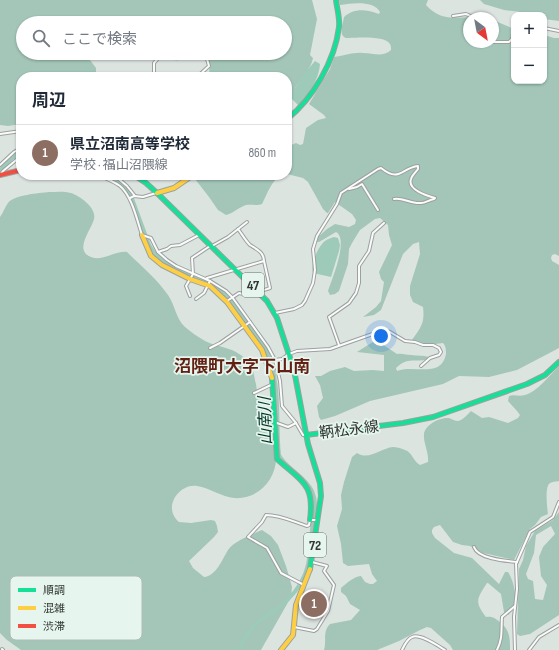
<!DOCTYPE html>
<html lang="ja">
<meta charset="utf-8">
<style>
body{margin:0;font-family:"Sofia Sans Condensed","Noto Sans JP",sans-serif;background:#f6f6f7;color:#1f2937}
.controls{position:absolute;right:12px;top:12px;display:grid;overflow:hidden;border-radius:8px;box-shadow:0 1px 3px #0004}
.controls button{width:36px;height:36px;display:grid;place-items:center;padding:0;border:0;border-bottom:1px solid #e0e1e3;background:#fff;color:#1f2937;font:20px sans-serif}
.compass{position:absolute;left:463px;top:12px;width:36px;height:36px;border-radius:50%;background:#fff;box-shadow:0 1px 3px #0004;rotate:148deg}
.you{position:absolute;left:381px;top:336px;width:14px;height:14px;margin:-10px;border:3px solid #fff;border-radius:50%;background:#1a73e8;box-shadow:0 0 0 6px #1a73e833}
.badge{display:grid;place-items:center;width:26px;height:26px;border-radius:50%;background:#7c3aed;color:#fff;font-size:13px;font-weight:700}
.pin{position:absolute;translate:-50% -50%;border:2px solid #fff;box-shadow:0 1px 4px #0006}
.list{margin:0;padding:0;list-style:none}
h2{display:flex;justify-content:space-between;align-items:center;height:52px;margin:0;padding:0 16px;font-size:17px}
h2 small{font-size:13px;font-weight:400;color:#747a83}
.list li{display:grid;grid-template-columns:26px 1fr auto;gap:12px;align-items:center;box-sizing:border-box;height:56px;padding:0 16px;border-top:1px solid #e0e1e3}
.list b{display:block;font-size:15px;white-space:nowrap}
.list p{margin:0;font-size:13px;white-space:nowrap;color:#747a83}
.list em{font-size:13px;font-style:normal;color:#747a83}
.icon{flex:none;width:22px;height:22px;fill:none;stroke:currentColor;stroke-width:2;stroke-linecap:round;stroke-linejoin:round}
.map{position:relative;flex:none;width:559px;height:650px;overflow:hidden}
.search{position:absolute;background:#fff;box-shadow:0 1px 3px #0004;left:16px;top:16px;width:276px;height:44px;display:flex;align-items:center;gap:10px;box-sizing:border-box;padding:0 14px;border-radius:22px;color:#747a83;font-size:15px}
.panel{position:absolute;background:#fff;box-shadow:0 1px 3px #0004;left:16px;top:72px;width:276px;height:108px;border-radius:16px}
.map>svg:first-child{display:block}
.forest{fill:#a3c6b8;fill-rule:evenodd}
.water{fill:#9ecab9}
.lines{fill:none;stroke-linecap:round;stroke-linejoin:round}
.river{stroke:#9ecab9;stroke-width:4}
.street-casing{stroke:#9ba19f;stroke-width:4}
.fast-casing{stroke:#9ba19f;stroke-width:6}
.slow-casing{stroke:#9ba19f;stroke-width:6}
.jam-casing{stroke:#9ba19f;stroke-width:6}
.street{stroke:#fafbfa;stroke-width:2}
.fast{stroke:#16e098;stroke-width:4}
.slow{stroke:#ffcf43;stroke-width:4}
.jam{stroke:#f24e42;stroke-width:4}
.labels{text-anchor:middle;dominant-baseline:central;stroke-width:3.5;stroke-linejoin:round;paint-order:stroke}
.shield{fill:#e6f5ee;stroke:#68716c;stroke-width:1}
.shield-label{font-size:14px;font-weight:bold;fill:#323835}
.street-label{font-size:15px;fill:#323835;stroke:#e6f5ee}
.water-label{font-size:16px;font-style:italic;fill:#003526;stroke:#e6f5ee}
.quarter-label{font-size:17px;font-weight:bold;fill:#621f12;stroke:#e6f5ee}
.key{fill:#e6f5ee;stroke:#b0bcb6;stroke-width:1}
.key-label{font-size:11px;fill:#323835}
</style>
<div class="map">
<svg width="559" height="650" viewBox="0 0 559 650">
<rect width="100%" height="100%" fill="#dce4e0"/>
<!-- forest -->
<g class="forest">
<path d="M0,0H312L317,19L310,55L313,58C311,70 298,80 293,93L287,96V77H208C212,67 206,62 208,53H285V23H23V53H87V56L96,68V77H21V124L8,126L0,125Z"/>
<path d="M339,0H428L426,5C443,24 459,15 479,18H469V42H493V20L514,29V81H544V35L554,38H559V256L555,254L552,255L551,258L552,261L559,265V348L517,370L489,377L459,376L443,384L370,401L335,416L321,420L319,417L317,406L323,398L320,385L315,376H321L330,371L345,367L354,371L373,370L384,371V355L357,352L376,340L397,354C403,353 406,355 411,355C418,356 422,355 429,357V359C415,363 408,356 396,368L397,371C400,370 403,369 407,369C421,368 442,375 446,354C446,350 446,346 443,343L428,345L412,340C421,327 425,323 423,307L413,302L410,295V286L420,254L419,242L413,244L403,254L381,310L374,315L363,317L376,307L381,301L384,282L381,279L379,272L392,245L389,235L388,225L380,218L375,219L360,230L352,243L349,249L348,264L339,291L335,294L330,295L328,291C332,279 349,239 336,232L319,242H317V238L327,229L335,224L349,227L355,224L356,220L352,214L335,202L328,213H327L323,209L308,182L303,178L287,174V147L296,143L300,145L303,144L306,128L318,120L326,118L324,115L309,104L330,69L334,57C343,56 354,52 363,53C374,53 382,58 391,50C391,48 391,46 390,44C385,35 355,38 346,38C338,35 343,24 344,17C354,8 366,9 379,14L380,12C374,0 352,3 340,5Z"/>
<polygon points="480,0 559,0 559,21 544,19 544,15 529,15 521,12 504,10 484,4"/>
<path d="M197,175H284C271,179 268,193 262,204C256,206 252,204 246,205C239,207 234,213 226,215L218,210L209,197L195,179Z"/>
<path d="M49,192C56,192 64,191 71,193C80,196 97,208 94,219C92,229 73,250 91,257C103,262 115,250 127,252C141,266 157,279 168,295C175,305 176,319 185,327C191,332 198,337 205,341C215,346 227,347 236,352C241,355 247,359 250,364C254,369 254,378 256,384C257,392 258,400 261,408C266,424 275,439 276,456C277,479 258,500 234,498C222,497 210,488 197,486C179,483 162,508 179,522L191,523L211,520L215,521L217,526L218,532L214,537L189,561L193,568L204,577C216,576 222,560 228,550C234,541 248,537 257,532L262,530L271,536L278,545L286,566L292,587L291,597L261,650H21L7,640L0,633V217C3,213 5,207 8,203C14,195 39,193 49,192Z"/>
<path d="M559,366V481C556,482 552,481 549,484C545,488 547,507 548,514L541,517L535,525L530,529L514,560L483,553L470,546L462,545L453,542L440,525L434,527L432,530V533L435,538L454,553L472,558L499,584L505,572H508C515,583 520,606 508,615L504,612L501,594L488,583H487C477,599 474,601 486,617C493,616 496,619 501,623C510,630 510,639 510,650H453L450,645L431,628L427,627L420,630L399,641L377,650H324C327,641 322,632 330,624L351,620L360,610L350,604L346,596L341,592V588C347,583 353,577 361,576L365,582L370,584H373L377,581L372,574L369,564L348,566L343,563L341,544L337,526L342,509L341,495L344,482L352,457L357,453C369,461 381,448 393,447C396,447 401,448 405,450C412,452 413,461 420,465L428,462C429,452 423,443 424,434C425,424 441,417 449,418C452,419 455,421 458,421C463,420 468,414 471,411L482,418L489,417L508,423L518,418L520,415L517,411L508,401L509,396C514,394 519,397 525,395C537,392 550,375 559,366Z"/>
<path d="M559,512V615L530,634L520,636L517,634L519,569L523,560L526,546L535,531L553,520ZM551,526L555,534L543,547L539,557L541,576L547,585L543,600L535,599L533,581L528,579L526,574L534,553L536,535Z"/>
</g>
<!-- water -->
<g class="water">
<path d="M315,61L320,64C319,80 308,94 300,107L290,97L303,75Z"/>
<path d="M334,237L338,238L340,245L339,251L331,277L313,273C310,266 318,246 325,241C327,239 331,238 334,237Z"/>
</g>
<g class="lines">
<!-- river -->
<g class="river">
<polyline points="0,170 11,159 21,151"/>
<path d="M106,175L123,186L131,196L149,245C161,268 187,273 209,284C224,291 234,305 243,318C250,327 259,337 265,348C282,383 275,418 279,455C284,467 305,476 312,491C319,508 312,514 312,530C311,564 306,587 278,608C272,613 264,617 258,622C250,629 244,640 239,650"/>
</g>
<defs>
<g id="street">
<polyline points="453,16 466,14 475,18"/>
<polyline points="197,19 197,23"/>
<polyline points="544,28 559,31"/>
<polyline points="492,42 509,42 512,39 514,31"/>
<path d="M154,77V63L161,55C173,57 178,62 189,53"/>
<polyline points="197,77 209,66 207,59 207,53"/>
<polyline points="0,134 21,131"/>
<polyline points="0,165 14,152 21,148"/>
<polyline points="1,174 3,171 21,156"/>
<polyline points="55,175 61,175"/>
<path d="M97,175C105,178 113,181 120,186C132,196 137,220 142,235L151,238L158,252L167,260L176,266L210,281L226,291L232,297L268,347L275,360L280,381L282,406L296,423L303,435H306"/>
<polyline points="114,175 127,186 135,196"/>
<polyline points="349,189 357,187 362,184 378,210"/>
<polyline points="130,198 134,196 143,197 156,193"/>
<polyline points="212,246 228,237 247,222"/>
<polyline points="158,252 167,249 171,246 180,245 199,235"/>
<polyline points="206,279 207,278 264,261"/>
<polyline points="190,296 186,286 193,274 192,258 210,246"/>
<polyline points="196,299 204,293 210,281"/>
<path d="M227,301L239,293C249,296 261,291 270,288L264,261C264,252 256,249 250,245C245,240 242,234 238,229"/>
<path d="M275,313L294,309L302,305L305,301L313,283L315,270L313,249L317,236L337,204L341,193L378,169L381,168C400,183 401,168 418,166V169C416,172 412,175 411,179C407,190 428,196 435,198L434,199C429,200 425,203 421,203C411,204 402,197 394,199"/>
<polyline points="339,345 329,317 349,303 356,293 359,283 359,266 369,251 373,233 384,223"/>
<polyline points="210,348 220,343 250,322"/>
<polyline points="275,360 282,359 289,354 297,351 330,349 384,330 390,332 405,341 415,342 423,345 433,345 439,348 441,352 439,355 430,358 421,366"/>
<polyline points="254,393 273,384"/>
<polyline points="277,423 288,427 296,423"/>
<path d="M474,547C478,559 506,561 517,562"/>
<path d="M304,585L281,573L267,548L248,537L262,522L266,515C281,515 294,522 307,526L309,525L310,520H318"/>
<polyline points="294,627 314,631 317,629 328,611 334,585 324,571 327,566 312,562"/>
<polyline points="2,649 3,650"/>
<path d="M402,650C404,646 407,639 412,637C420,633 438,646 445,650"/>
<path d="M497,650C503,638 501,630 502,617L515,606"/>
<polyline points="515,650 514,617 517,589 516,564 530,532 553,517 559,502"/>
<polyline points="529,650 539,637 559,625"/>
</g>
<g id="fast">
<path d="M287,119C313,99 335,60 339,27C340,18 337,9 336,0"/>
<polyline points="134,175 146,183 157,193 267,301 277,318 294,370 308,444 320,483 321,496 310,569"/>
<path d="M272,378L277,459C301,481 315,483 310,520"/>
<polyline points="306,435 403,423 433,417 527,384 545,375 559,362"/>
</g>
<g id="slow">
<polyline points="157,193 174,188 193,175"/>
<polyline points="142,235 151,256 162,265 190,279 210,286 227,302 262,350 272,378"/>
<polyline points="281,650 293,635 296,605 310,569"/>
</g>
<polyline id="jam" points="0,175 21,170"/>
</defs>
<!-- street casing -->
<use href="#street" class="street-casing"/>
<!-- fast casing -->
<use href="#fast" class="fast-casing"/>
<!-- slow casing -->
<use href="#slow" class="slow-casing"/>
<!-- jam casing -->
<use href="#jam" class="jam-casing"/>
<!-- street -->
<use href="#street" class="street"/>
<!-- fast -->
<use href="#fast" class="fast"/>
<!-- slow -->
<use href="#slow" class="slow"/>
<!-- jam -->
<use href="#jam" class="jam"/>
</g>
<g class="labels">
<!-- shield labels -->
<g class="shield">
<rect x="242" y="273" width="22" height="24" rx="3"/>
<rect x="304" y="533" width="22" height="24" rx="3"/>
</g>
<g class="shield-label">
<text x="253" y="285">47</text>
<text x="315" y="545">72</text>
</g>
<!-- street labels -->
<g class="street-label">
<text transform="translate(349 430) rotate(-7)">鞆松永線</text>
</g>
<!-- water labels -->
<g class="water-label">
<text transform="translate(266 421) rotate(-92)">山南川</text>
</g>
<!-- quarter labels -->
<g class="quarter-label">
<text x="242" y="367">沼隈町大字下山南</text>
</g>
</g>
<!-- legend -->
<rect x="10" y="576" width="132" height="64" rx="6" class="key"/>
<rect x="18" y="588" width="18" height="4" fill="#16e098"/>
<rect x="18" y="606" width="18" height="4" fill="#ffcf43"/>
<rect x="18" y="624" width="18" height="4" fill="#f24e42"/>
<g class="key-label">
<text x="43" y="594">順調</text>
<text x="43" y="612">混雑</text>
<text x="43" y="630">渋滞</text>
</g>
</svg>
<div class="controls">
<button>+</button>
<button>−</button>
</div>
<svg class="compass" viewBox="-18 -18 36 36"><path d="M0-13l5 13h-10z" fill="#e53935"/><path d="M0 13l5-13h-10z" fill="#747a83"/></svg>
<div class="you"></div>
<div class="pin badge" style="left:314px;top:604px;background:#8d6e63">1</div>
<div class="search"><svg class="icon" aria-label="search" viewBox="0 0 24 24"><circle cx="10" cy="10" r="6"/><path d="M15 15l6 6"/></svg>ここで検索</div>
<section class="panel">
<h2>周辺<small></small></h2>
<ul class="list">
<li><span class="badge" style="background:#8d6e63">1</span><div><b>県立沼南高等学校</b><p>学校 · 福山沼隈線</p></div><em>860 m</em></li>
</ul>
</section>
</div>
